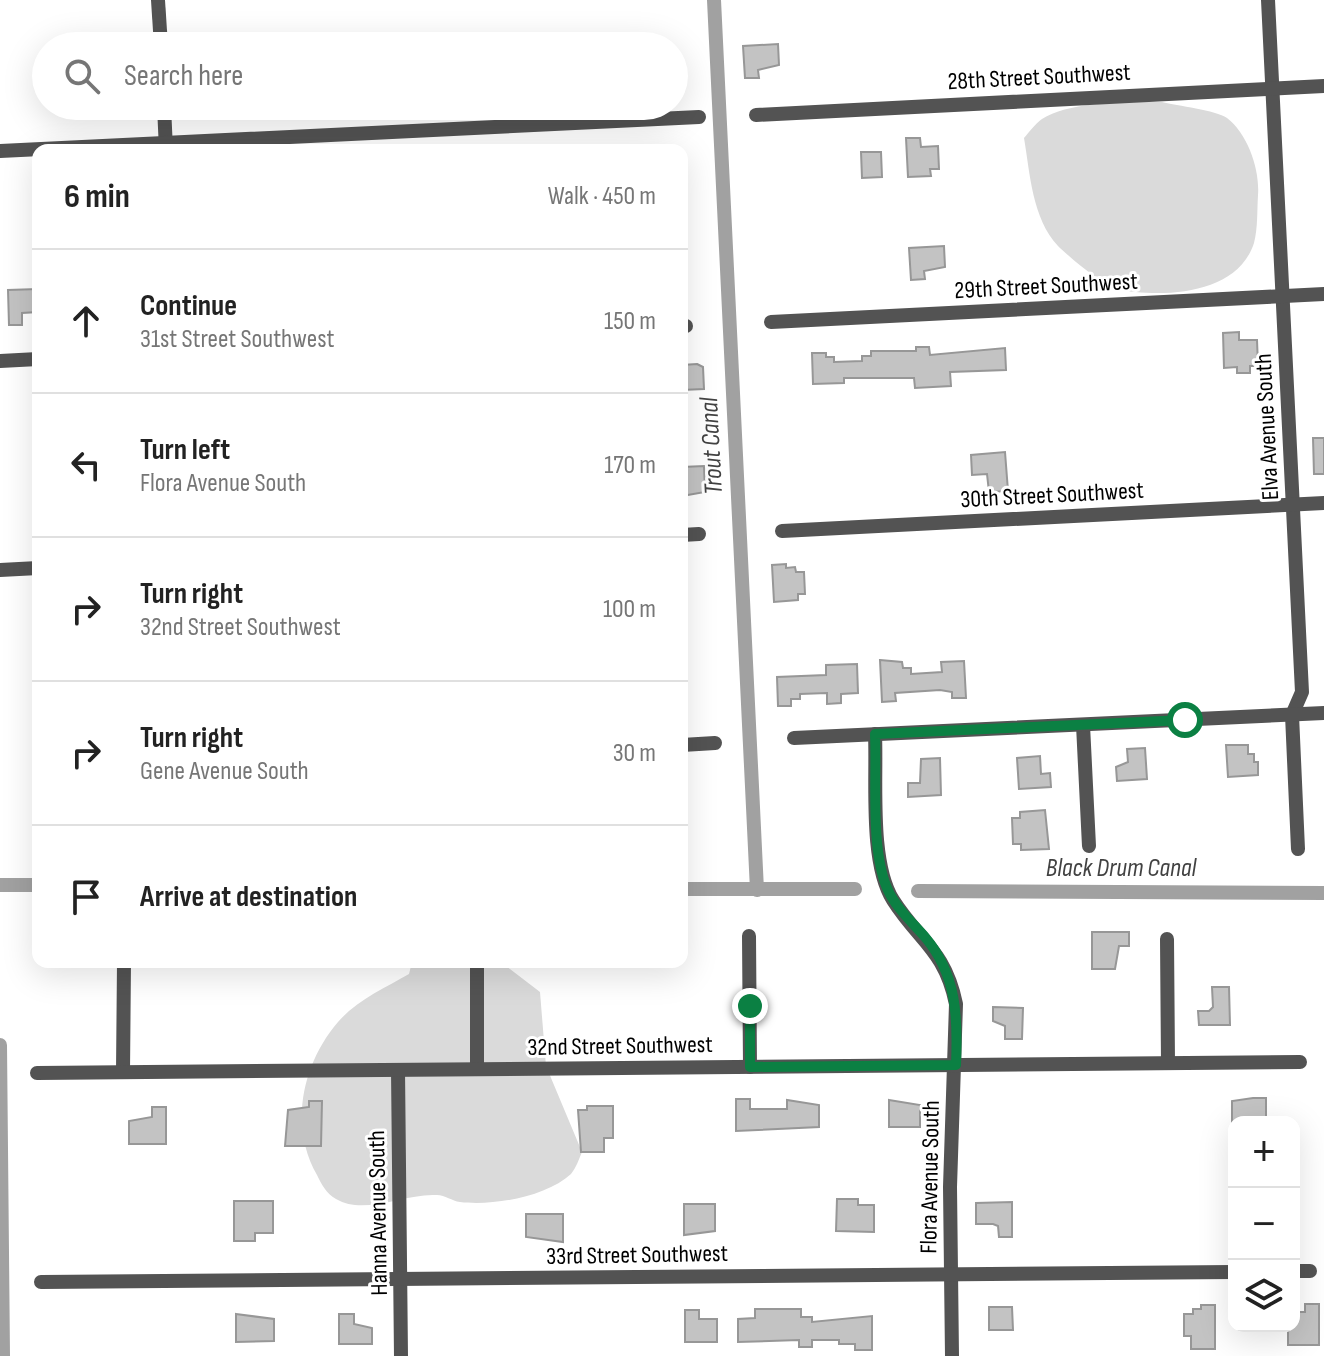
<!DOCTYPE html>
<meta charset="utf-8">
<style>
body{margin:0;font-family:"Sofia Sans Condensed",sans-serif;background:#f6f6f6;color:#222}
.controls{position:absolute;right:24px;bottom:24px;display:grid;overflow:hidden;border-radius:16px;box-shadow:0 8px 32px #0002}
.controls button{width:72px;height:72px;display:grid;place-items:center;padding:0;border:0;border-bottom:2px solid #e0e0e0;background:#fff;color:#222;font:40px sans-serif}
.stop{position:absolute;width:24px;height:24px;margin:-18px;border:6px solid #0b8043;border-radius:50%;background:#fff}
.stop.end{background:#0b8043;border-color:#fff;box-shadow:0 2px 8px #0008}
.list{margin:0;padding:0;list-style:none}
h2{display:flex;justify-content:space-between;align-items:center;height:104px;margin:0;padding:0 32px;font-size:34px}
h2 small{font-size:26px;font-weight:400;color:#767676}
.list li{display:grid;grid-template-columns:52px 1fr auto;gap:24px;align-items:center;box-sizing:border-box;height:144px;padding:0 32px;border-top:2px solid #e0e0e0}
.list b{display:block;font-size:30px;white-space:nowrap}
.list p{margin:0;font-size:26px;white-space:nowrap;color:#767676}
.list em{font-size:26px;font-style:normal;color:#767676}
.icon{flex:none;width:44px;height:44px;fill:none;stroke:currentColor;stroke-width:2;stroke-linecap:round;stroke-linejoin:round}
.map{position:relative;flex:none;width:1324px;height:1356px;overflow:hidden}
.search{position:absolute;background:#fff;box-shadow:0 8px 32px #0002;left:32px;top:32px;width:656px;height:88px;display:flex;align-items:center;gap:20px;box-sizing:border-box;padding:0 28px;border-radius:44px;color:#767676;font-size:30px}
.panel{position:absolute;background:#fff;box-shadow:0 8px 32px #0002;left:32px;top:144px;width:656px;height:824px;border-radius:16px}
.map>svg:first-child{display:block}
.green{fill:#dadada}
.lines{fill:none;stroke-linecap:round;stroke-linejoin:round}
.canal{stroke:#a1a1a1;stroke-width:14}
.building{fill:#c3c3c3;stroke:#979797;stroke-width:2}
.street{stroke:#535353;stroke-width:14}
.route{stroke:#0b8043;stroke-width:10}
.labels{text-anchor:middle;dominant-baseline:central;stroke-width:6;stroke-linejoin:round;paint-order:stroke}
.street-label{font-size:24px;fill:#000;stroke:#fff}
.water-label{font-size:26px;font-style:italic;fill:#424242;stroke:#fff}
</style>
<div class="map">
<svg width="1324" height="1356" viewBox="0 0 1324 1356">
<rect width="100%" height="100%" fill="#fff"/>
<!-- green -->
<g class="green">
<path d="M1162,102C1177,106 1216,110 1227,118C1248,134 1260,170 1258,195C1257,210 1258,228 1254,243C1237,296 1160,298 1116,289C1105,287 1067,255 1058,246C1032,218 1030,173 1024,138C1029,132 1035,124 1042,119C1069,101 1130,102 1162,102Z"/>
<path d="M412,962H501L540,992L546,1066L582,1152C579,1159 576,1168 571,1174C546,1197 493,1206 460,1202C452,1201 445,1195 437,1195C404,1193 365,1216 336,1199C326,1193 322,1185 317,1175C289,1126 302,1064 338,1022C357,1000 385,988 409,974Z"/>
</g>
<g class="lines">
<!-- canal -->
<g class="canal">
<polyline points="714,0 757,890"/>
<polyline points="0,885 38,885"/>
<polyline points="682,889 855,889"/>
<polyline points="918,891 1324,893"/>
<polyline points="0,1045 3,1356"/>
</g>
</g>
<!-- building -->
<g class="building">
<polygon points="778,44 779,65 758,70 759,78 745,78 743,46"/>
<polygon points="906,138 920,138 921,147 938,146 939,169 930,169 931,176 908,177"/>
<polygon points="861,152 881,152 882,177 862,178"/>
<polygon points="944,246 945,267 924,271 925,279 911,280 909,248"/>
<polygon points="38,289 38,312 22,313 22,325 9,325 8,290"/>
<polygon points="1239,332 1239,340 1257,340 1258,366 1250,366 1250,373 1237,373 1237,367 1224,368 1223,333"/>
<polygon points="916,347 929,347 930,355 1005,348 1006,370 950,372 951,386 915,388 914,378 844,378 844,383 813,384 812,353 826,353 826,357 834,357 834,362 862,361 862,356 871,356 871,351 916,351"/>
<polygon points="697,364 703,367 704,389 682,390 682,365"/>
<polygon points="1313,438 1324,438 1324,474 1314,474"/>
<polygon points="1005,452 1008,491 989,492 987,474 972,475 971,455"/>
<polygon points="704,466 705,492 682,496 682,467"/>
<polygon points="786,564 786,568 795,567 796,572 804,572 805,594 798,594 798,600 774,602 772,565"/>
<polygon points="880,660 902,662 903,668 911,668 911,674 942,672 941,662 964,661 966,698 952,698 952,692 940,690 895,693 896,701 882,702"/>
<polygon points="857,664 858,693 841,694 841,703 827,704 827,693 800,694 800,699 791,699 791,706 778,706 777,677 826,675 826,665"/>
<polygon points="1226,745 1248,745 1248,754 1254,754 1254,762 1258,762 1258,775 1228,777"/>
<polygon points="1145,748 1147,779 1117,781 1116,767 1128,762 1127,749"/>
<polygon points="1040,756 1041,774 1050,773 1051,787 1019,789 1017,758"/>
<polygon points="940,758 941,795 908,797 908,783 920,783 921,759"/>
<polygon points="1045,810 1049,849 1021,850 1021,844 1013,844 1012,818 1020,818 1020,812"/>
<polygon points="1092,932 1129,932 1129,946 1119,946 1115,969 1092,969"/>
<polygon points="1212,987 1229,987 1230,1025 1199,1025 1198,1011 1209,1011 1213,1007"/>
<polygon points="993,1007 1023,1008 1022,1039 1005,1039 1005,1026 993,1021"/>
<polygon points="1253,1098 1266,1098 1266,1122 1232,1122 1232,1101"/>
<polygon points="736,1099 750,1099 750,1109 787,1109 787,1100 819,1105 819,1127 736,1131"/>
<polygon points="889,1100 920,1105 920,1127 889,1127"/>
<polygon points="309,1101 322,1101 321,1146 285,1146 288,1110 309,1107"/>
<polygon points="587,1106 613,1106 613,1138 604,1138 604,1152 581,1152 578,1110 587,1110"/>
<polygon points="152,1107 166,1107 166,1144 129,1144 129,1121 152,1117"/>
<polygon points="837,1199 858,1199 858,1205 874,1205 874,1232 836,1231"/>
<polygon points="234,1201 273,1201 273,1233 255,1233 255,1241 234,1241"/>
<polygon points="1012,1202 1012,1237 999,1237 998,1226 993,1224 976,1224 976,1203"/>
<polygon points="684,1204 715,1204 715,1231 684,1235"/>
<polygon points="526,1214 563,1214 563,1242 526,1237"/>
<polygon points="1305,1304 1319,1304 1319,1345 1288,1345 1288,1326 1294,1326 1294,1312 1305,1312"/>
<polygon points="1201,1305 1215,1305 1215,1349 1191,1349 1191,1336 1184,1336 1184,1314 1193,1314 1193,1309 1201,1309"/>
<polygon points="989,1307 1012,1307 1013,1330 989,1330"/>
<polygon points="755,1309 801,1309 801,1317 812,1317 812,1322 872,1316 872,1350 855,1350 855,1344 839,1344 839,1340 812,1340 812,1347 799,1347 799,1340 738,1342 738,1319 755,1318"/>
<polygon points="685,1310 699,1310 699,1319 717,1319 717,1342 685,1342"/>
<polygon points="236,1314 274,1319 274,1341 236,1342"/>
<polygon points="339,1314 354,1314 354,1324 372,1328 372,1344 339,1344"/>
</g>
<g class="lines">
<!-- street -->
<g class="street">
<polyline points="158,0 161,46"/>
<polyline points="1268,0 1302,692 1292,715 1298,849"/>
<polyline points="164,106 166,150"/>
<polyline points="756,115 1324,86"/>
<polyline points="0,151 699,117"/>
<polyline points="771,322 1324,294"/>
<polyline points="682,326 686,326"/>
<polyline points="0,361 38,359"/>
<polyline points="782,531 1324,503"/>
<polyline points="682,535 699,534"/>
<polyline points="0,570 38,568"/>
<polyline points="1083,725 1089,846"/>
<path d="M875,734C877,779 869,862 893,900C919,941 945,950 956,1004L950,1187L952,1356"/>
<polyline points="794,738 1324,713"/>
<polyline points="682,745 715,743"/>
<polyline points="749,936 750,1067"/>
<polyline points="1167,939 1168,1063"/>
<polyline points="477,962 477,1069"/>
<polyline points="398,1070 401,1356"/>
<polyline points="123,1072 124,962"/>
<polyline points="37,1073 1300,1062"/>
<polyline points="1294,1271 1310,1271"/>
<polyline points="41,1282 1234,1272"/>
</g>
</g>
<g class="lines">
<!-- route -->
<path class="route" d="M750,1006V1067L956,1065C958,1017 957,975 925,937C911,921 895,907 887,888C870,847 877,779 875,734L1185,720"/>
</g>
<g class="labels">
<!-- street labels -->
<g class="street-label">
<text transform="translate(1039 77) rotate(-3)">28th Street Southwest</text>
<text transform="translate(1046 286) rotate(-3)">29th Street Southwest</text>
<text transform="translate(1267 427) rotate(-93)">Elva Avenue South</text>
<text transform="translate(1052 495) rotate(-3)">30th Street Southwest</text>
<text transform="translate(620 1046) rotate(-1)">32nd Street Southwest</text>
<text transform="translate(930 1177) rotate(-89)">Flora Avenue South</text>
<text transform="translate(378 1213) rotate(-91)">Hanna Avenue South</text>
<text transform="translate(637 1255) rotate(-1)">33rd Street Southwest</text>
</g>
<!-- water labels -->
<g class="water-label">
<text transform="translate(712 446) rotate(-93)">Trout Canal</text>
<text x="1121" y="868">Black Drum Canal</text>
</g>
</g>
</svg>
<div class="controls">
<button>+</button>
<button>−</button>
<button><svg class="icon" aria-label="layers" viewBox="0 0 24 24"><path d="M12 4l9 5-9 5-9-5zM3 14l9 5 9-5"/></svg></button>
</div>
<div class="stop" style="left:1185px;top:720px"></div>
<div class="stop end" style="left:750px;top:1006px"></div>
<div class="search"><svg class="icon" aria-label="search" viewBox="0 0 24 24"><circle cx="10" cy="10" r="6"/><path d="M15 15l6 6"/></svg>Search here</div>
<section class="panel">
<h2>6 min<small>Walk · 450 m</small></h2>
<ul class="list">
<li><svg class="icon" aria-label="ahead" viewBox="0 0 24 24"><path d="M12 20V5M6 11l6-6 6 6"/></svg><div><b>Continue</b><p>31st Street Southwest</p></div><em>150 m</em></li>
<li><svg class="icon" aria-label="left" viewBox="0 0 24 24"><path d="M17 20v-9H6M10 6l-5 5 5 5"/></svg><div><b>Turn left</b><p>Flora Avenue South</p></div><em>170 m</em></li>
<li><svg class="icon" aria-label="right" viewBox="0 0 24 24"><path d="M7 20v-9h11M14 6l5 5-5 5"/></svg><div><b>Turn right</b><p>32nd Street Southwest</p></div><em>100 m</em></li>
<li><svg class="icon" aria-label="right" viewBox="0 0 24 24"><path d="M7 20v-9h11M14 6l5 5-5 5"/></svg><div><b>Turn right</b><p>Gene Avenue South</p></div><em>30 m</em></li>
<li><svg class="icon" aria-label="arrive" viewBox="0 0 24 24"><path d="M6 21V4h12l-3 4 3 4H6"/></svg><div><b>Arrive at destination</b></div></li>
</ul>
</section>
</div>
